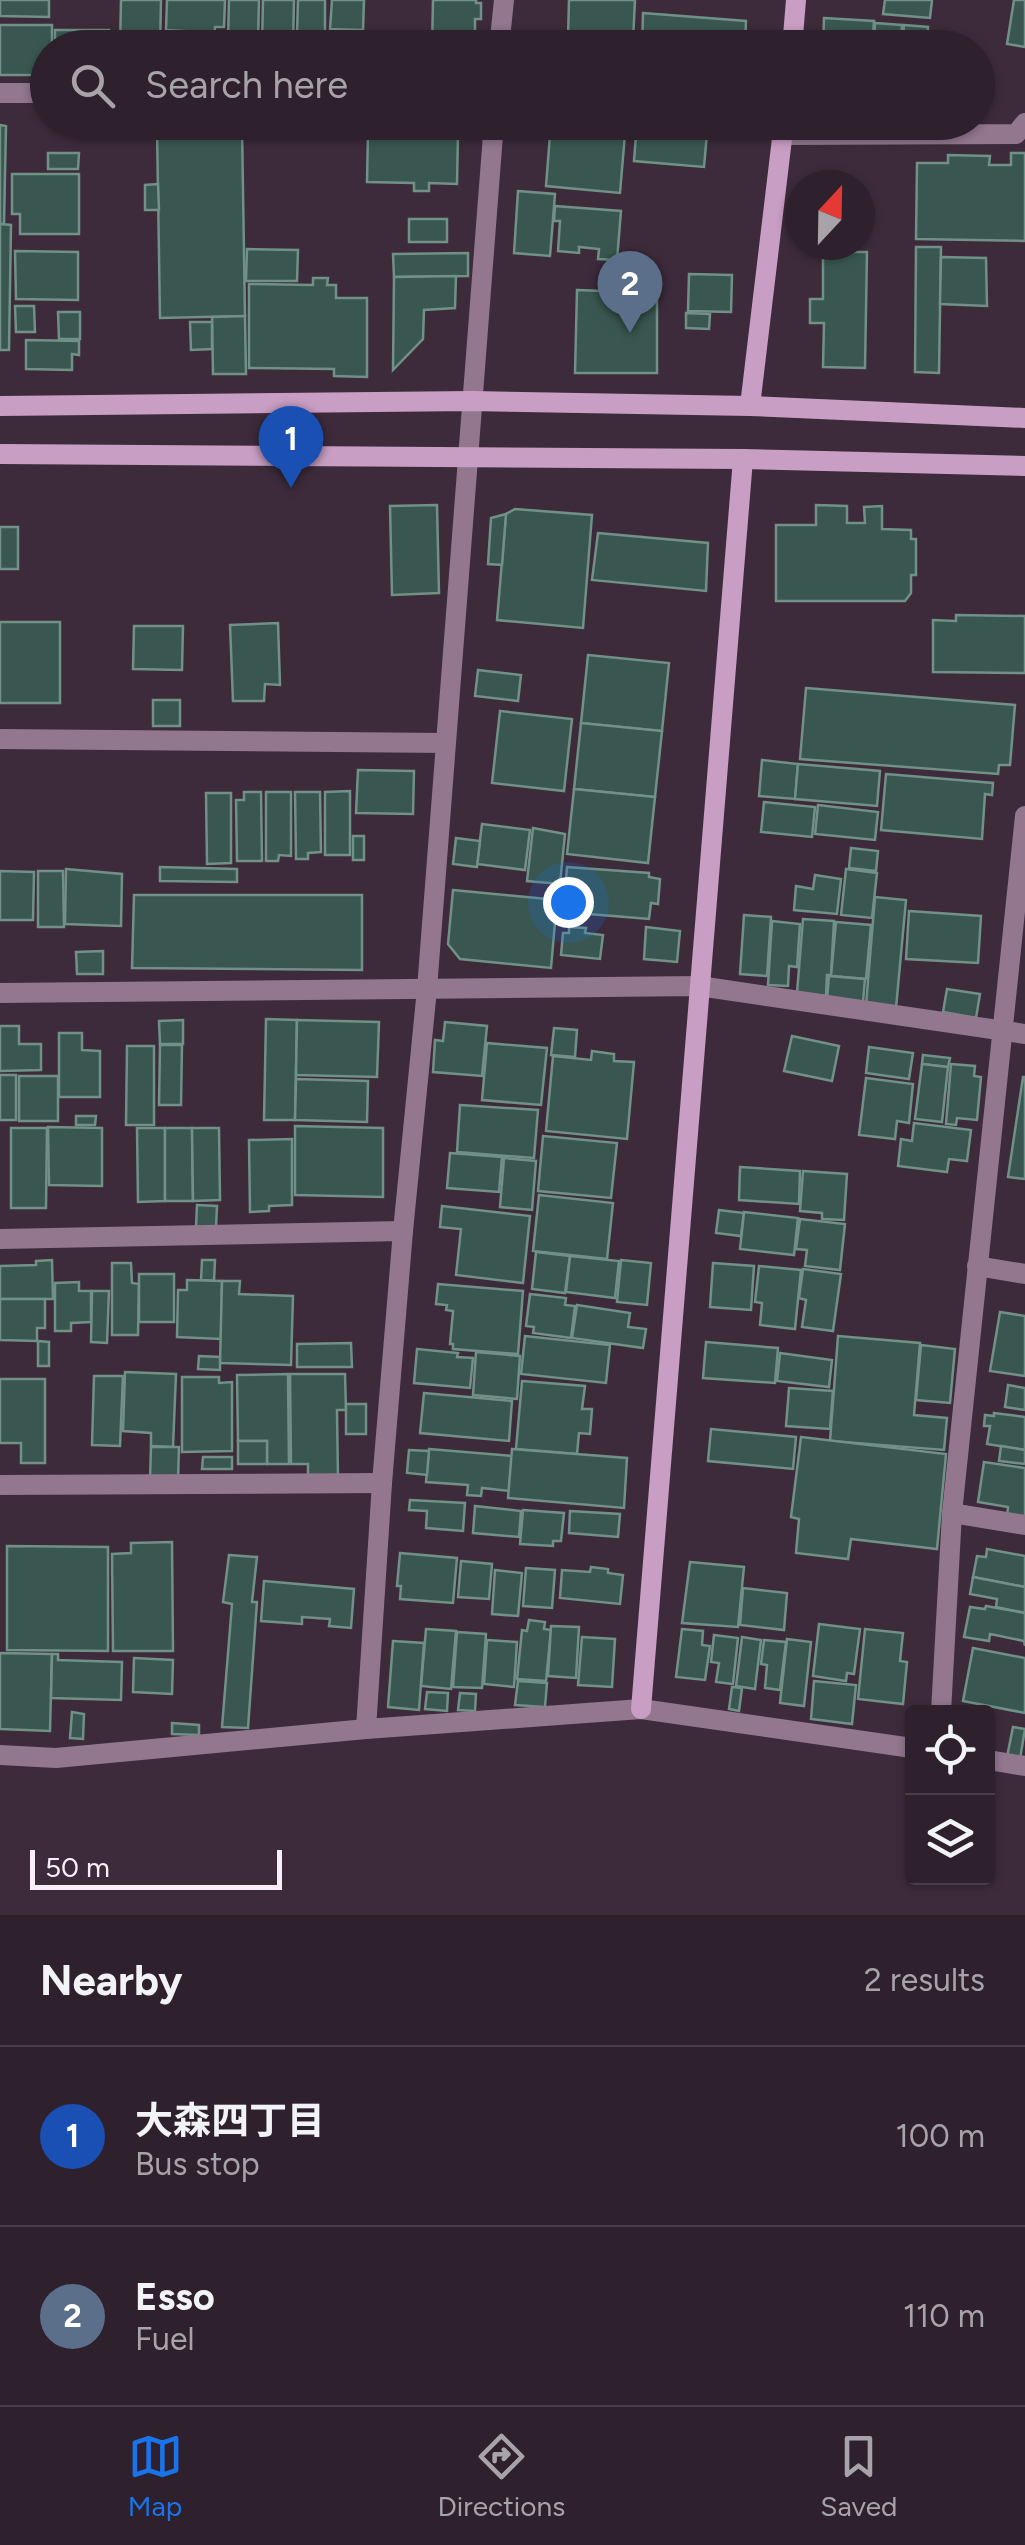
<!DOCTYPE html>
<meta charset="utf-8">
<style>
body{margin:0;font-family:Figtree,"Noto Sans JP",sans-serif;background:#362834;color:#f1f3f6}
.controls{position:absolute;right:30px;bottom:30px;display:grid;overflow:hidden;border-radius:10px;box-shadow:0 2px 8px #0004}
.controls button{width:90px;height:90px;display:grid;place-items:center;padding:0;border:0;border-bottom:2px solid #493e48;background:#2e202c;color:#f1f3f6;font:50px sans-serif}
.compass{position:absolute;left:785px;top:170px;width:90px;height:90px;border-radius:50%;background:#2e202c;box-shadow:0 2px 8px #0004;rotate:22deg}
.scale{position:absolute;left:30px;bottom:25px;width:252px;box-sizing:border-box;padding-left:10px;border:5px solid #faeef9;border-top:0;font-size:28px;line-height:35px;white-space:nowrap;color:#faeef9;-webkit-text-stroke:8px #3d2b3b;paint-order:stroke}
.you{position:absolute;left:568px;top:902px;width:35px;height:35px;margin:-25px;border:8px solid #fff;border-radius:50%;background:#1a73e8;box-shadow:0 0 0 15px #1a73e833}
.badge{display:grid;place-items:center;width:65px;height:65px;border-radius:50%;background:#1a73e8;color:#fff;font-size:32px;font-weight:700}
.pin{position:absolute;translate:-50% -82px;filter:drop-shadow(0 2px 5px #0008)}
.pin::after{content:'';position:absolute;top:52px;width:35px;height:30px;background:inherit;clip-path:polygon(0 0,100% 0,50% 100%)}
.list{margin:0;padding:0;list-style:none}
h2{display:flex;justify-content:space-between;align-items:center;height:130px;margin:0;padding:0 40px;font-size:42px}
h2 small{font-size:32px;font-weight:400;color:#a7a3a9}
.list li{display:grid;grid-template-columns:65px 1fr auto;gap:30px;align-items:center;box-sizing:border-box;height:180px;padding:0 40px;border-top:2px solid #493e48}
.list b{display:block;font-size:38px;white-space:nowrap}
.list p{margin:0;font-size:32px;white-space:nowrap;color:#a7a3a9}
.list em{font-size:32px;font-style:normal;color:#a7a3a9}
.icon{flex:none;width:55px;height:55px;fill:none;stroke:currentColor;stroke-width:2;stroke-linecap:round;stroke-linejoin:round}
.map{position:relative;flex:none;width:1025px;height:1915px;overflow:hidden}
.search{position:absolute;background:#2e202c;box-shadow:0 2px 8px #0004;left:30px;right:30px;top:30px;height:110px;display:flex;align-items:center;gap:25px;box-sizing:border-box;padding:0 35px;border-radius:55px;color:#a7a3a9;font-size:38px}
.sheet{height:490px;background:#2e202c}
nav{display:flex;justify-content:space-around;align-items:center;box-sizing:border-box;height:140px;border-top:2px solid #493e48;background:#2e202c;font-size:28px;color:#a7a3a9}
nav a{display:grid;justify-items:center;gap:5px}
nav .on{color:#1a73e8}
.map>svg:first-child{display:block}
.building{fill:#395750;stroke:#709088;stroke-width:2.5}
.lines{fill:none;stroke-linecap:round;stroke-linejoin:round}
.street{stroke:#92778f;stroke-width:20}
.secondary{stroke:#c99ec4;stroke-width:20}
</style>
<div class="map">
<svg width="1025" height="1915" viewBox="0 0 1025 1915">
<rect width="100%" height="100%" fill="#3d2b3b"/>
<!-- building -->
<g class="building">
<polygon points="0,0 49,0 49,17 0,16"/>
<polygon points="121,0 161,0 160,48 120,48"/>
<polygon points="167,0 225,0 224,27 215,27 214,44 199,43 199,32 166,30"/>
<polygon points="229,0 259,0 258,42 228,41"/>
<polygon points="263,0 294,0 293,45 262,44"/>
<polygon points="298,0 325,0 325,35 297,34"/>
<polygon points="332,0 364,0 363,30 330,29"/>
<polygon points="433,0 476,0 476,3 481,3 481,19 475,19 475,48 432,48"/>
<polygon points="569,0 635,0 633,41 568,37"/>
<polygon points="885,0 932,0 930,18 883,14"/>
<polygon points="1014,0 1025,0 1025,47 1007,44"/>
<polygon points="643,13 746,21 745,48 642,48"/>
<polygon points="824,18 874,21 872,48 823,48"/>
<polygon points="875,23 902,25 900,48 874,48"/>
<polygon points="0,25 52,25 52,48 48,48 48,75 0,75"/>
<polygon points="904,25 928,27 927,48 902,48"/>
<rect x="55" y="30" width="54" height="18"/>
<polygon points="536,41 573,44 573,48 535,48"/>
<polygon points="551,122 626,122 620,193 546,186"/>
<polygon points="637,122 708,122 704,167 634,161"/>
<polygon points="0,125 6,126 4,224 0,224"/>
<polygon points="242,127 245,316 160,318 157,129"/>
<polygon points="368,132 458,133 457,184 429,183 429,191 414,191 414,183 367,182"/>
<polygon points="48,153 79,153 78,169 48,169"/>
<polygon points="1011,153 1025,153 1025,241 916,239 917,163 948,163 948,155 990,156 989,165 1011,165"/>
<polygon points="12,174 79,174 79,234 20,234 20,214 12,214"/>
<polygon points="158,184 159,210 145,210 145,185"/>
<polygon points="518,191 555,194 550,256 514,253"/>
<polygon points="555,206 621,211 617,260 598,259 599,249 579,247 579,253 558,251 560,221 554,221"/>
<rect x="409" y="219" width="38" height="23"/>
<polygon points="0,224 11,225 9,350 0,350"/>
<polygon points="916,247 941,247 939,373 915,372"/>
<polygon points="247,249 298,250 297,281 246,281"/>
<polygon points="15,251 78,252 78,300 16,299"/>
<polygon points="823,252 867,252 865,368 823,367 824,323 810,323 810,299 823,299"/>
<polygon points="468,253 468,276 394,277 393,254"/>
<polygon points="941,257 986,258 987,306 940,304"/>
<polygon points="689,274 732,275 731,312 688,311"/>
<polygon points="456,276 455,308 424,310 423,339 393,370 394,277"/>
<polygon points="313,278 328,278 327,285 336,285 336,298 367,298 367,377 334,376 334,369 249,368 249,284 313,285"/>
<polygon points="577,290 657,293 657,373 575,373"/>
<polygon points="15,306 34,306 35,332 16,332"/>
<polygon points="58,312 80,312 80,339 59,339"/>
<polygon points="686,313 710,314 709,329 686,328"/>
<polygon points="245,316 246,374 213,374 212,317"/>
<polygon points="190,322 212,322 212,349 191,350"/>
<polygon points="26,340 79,341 79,355 72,354 72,370 26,369"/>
<polygon points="437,505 439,593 392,595 390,506"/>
<polygon points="816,505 847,506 847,523 865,523 864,507 882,506 882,529 911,530 911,539 916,539 916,575 911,575 911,593 905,601 776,601 776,525 816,525"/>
<polygon points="515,509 592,515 583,628 497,620 506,514"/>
<polygon points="506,514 502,565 488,564 491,518"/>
<rect x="0" y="527" width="18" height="42"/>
<polygon points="598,533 708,543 706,591 592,580"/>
<polygon points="956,615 1025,616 1025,673 933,672 933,620 956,621"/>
<rect x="0" y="622" width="60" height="81"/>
<polygon points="278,623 280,685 265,684 264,701 233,701 230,625"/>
<polygon points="134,626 183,626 182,670 133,669"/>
<polygon points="588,655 669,663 662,731 581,723"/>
<polygon points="478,670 521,675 518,701 475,696"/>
<polygon points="806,688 1015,705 1010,765 999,765 998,774 800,759"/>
<rect x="153" y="700" width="27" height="26"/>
<polygon points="500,711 572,719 564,791 492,783"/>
<polygon points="581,723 662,731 655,797 574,789"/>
<polygon points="762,760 798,764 795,799 759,796"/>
<polygon points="798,764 880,771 877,806 795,799"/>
<polygon points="358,770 414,771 413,814 356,813"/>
<polygon points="886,774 993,783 992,795 985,794 982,839 881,830"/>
<polygon points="574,789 655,797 648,863 567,854"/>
<polygon points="350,791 350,855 325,855 325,792"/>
<polygon points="244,792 261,792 262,861 237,861 236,800 244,800"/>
<polygon points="266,792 291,792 291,856 279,855 278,861 266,861"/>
<polygon points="295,792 320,792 321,852 308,853 308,859 296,859"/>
<polygon points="206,793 231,793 231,863 207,864"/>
<polygon points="764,802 815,807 812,837 761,832"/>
<polygon points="818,805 878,812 875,840 815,834"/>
<polygon points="482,824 530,830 525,870 477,864"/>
<polygon points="533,828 565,834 560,884 527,881"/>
<rect x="353" y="836" width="11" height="24"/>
<polygon points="456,838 480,841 477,867 453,864"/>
<polygon points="851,848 878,851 876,871 849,868"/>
<polygon points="160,867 237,869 237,882 160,881"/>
<polygon points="567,867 649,873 649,877 660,879 658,904 651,903 649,919 589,914 589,907 564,904"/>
<polygon points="66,869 122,874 121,926 65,924"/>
<polygon points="846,869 877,873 872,918 841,915"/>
<polygon points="0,871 34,872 33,920 0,920"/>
<polygon points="38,871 63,871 64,927 38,927"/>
<polygon points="815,875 841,879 837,914 794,910 796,886 813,889"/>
<polygon points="453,890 557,900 551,968 460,959 448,944"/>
<polygon points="134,895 362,895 362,970 132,968"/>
<polygon points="875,897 906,900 896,1008 866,1005"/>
<polygon points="909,911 981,916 978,963 906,959"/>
<polygon points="744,915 771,917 767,976 740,974"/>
<polygon points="803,919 834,921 831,975 827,975 826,996 797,993"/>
<polygon points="772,921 800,924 797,967 789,966 788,986 768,985"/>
<polygon points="836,922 871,925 866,979 831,976"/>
<polygon points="569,927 586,928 585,933 603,935 600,959 561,955 563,933 569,933"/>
<polygon points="646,927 680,931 677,962 644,959"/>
<polygon points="103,951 103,974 77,974 76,952"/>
<polygon points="829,976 865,979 863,1002 827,999"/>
<polygon points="947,989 980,994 976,1018 943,1012"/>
<polygon points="266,1019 297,1020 295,1120 264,1120"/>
<polygon points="183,1020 183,1044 160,1044 159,1021"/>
<polygon points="297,1020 379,1022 377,1077 296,1075"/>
<polygon points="445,1022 487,1026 482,1076 433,1072 435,1040 443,1041"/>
<polygon points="0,1026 19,1026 19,1044 41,1044 41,1070 0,1071"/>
<polygon points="554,1028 577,1030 575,1057 551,1055"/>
<polygon points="59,1033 82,1033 82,1050 100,1051 100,1097 59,1097"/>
<polygon points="792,1036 839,1046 832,1081 784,1071"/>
<polygon points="487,1043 547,1048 541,1105 482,1100"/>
<polygon points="160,1045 182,1045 181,1105 159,1105"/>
<polygon points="127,1046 154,1046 154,1125 126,1125"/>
<polygon points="869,1047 913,1053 909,1079 866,1073"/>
<polygon points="592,1051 614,1054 614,1061 634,1062 627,1139 546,1131 553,1056 591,1060"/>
<polygon points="923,1055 950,1058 948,1067 922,1064"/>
<polygon points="922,1064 948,1067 942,1122 915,1119"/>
<polygon points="951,1064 975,1066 974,1076 981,1077 977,1120 957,1118 956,1125 946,1124"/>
<rect x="0" y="1075" width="16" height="45"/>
<rect x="19" y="1076" width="39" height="45"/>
<polygon points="1023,1077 1025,1077 1025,1179 1008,1177"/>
<polygon points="866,1078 913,1084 909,1123 897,1121 895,1139 859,1135"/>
<polygon points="296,1079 368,1081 367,1122 295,1120"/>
<polygon points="460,1105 538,1110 534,1158 457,1152"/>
<polygon points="76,1116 96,1116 95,1125 76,1125"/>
<polygon points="914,1123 971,1130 967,1161 949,1159 947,1172 898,1166 901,1139 912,1141"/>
<polygon points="295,1126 383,1128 383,1197 295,1195"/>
<polygon points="48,1127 102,1128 102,1186 49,1185"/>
<polygon points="11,1128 47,1128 46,1208 11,1208"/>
<polygon points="137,1128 165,1128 165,1201 138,1202"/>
<polygon points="165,1128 192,1128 193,1201 165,1201"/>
<polygon points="192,1128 219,1128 220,1200 193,1201"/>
<polygon points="543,1136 617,1143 611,1198 538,1191"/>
<polygon points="292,1139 292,1205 269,1206 269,1211 250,1212 249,1140"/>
<polygon points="450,1153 502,1157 499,1192 447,1188"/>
<polygon points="504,1158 536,1161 532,1210 500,1207"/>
<polygon points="740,1167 800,1171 799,1204 739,1200"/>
<polygon points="803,1171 847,1174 844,1220 822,1219 822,1213 800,1211"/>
<polygon points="539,1195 613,1203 607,1259 533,1251"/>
<polygon points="197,1205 217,1206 216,1228 196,1227"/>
<polygon points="442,1206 530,1216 523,1283 456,1275 461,1229 440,1227"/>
<polygon points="719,1210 744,1213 741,1236 716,1233"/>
<polygon points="744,1212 798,1218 794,1255 740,1249"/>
<polygon points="800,1219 845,1224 840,1270 805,1266 807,1250 796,1249"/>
<polygon points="536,1252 570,1256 565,1293 532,1289"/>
<polygon points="570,1256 619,1261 615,1298 566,1292"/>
<polygon points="52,1260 53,1299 0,1299 0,1266 36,1265 36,1261"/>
<polygon points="202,1260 215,1260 214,1281 201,1280"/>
<polygon points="621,1260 651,1263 647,1305 617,1302"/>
<polygon points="112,1263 131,1263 132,1283 139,1284 138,1335 112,1335"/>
<polygon points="713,1263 754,1266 751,1310 710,1307"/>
<polygon points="759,1266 801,1270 795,1329 760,1325 762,1303 755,1302"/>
<polygon points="803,1269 841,1274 833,1331 802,1327 806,1300 799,1298"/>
<rect x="139" y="1274" width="35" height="48"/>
<polygon points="187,1280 222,1281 221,1339 177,1337 178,1290 187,1290"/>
<polygon points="222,1281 240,1281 239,1294 293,1296 291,1365 220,1363"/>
<polygon points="79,1282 79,1291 91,1291 91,1322 71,1323 71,1331 55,1331 55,1283"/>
<polygon points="438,1284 523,1291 518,1354 453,1349 453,1344 450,1344 453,1311 446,1310 447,1305 436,1304"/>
<polygon points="92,1291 109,1291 107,1343 91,1342"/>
<polygon points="530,1294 566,1298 565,1305 575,1306 571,1338 533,1333 534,1327 526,1326"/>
<polygon points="0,1299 45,1299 45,1328 37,1328 37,1341 0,1340"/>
<polygon points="577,1305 630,1313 628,1327 646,1329 643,1348 572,1338"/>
<polygon points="1000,1312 1025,1316 1025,1376 990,1371"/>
<polygon points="525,1336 610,1345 606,1383 521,1374"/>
<polygon points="838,1336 920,1343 914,1415 947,1418 944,1450 830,1441"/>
<polygon points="38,1341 49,1342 49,1366 38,1366"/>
<polygon points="706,1342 778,1348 775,1383 703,1378"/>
<polygon points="351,1343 352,1367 297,1367 297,1344"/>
<polygon points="921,1345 955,1349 950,1403 916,1400"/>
<polygon points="417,1349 458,1353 457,1357 473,1358 470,1388 414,1383"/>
<polygon points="476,1352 520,1356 517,1399 473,1395"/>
<polygon points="780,1353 832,1360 829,1387 777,1381"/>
<polygon points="199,1356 220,1357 220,1370 198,1369"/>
<polygon points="125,1372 176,1374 173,1447 151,1446 151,1433 123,1431"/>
<polygon points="288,1374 289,1464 267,1464 267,1441 238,1441 237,1375"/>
<polygon points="290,1374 345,1374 346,1410 337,1410 338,1481 308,1481 308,1464 291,1464"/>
<polygon points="94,1376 123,1376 120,1446 92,1445"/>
<polygon points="182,1377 219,1377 219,1383 232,1382 232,1451 182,1452"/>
<polygon points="0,1379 45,1379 45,1463 21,1463 21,1443 0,1443"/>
<polygon points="522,1381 585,1386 582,1409 592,1409 590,1434 579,1433 577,1454 516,1449"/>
<polygon points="1008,1385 1025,1388 1025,1410 1005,1407"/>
<polygon points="789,1388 833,1391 830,1429 786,1426"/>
<polygon points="424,1393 512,1401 509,1441 420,1433"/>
<rect x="346" y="1404" width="20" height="30"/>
<polygon points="994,1413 1025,1417 1025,1450 987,1444 990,1426 984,1426 985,1415 994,1416"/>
<polygon points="711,1429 796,1437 793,1469 708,1461"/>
<polygon points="801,1437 946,1454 937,1549 851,1539 848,1559 796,1553 799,1519 791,1517"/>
<rect x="238" y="1441" width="29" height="23"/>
<polygon points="1001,1446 1025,1450 1025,1464 999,1461"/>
<polygon points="151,1447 179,1447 178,1480 150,1479"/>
<polygon points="429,1449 512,1456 509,1491 482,1488 481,1496 467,1495 468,1485 426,1482"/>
<polygon points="512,1449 627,1458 624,1508 508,1498"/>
<polygon points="409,1450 429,1451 427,1475 407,1473"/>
<polygon points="203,1457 232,1457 232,1469 202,1469"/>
<polygon points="984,1462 1025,1468 1025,1520 1007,1517 1008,1507 978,1502"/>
<polygon points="410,1500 465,1503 463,1531 426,1528 427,1511 409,1510"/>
<polygon points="475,1506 521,1511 519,1537 473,1533"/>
<polygon points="523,1510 564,1513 561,1541 553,1541 553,1546 520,1544"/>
<polygon points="570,1511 620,1514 618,1537 569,1533"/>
<polygon points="172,1542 173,1651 113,1651 112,1554 131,1553 131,1543"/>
<polygon points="7,1546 108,1547 108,1651 7,1650"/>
<polygon points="987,1549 1025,1556 1025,1587 973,1577 977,1556 986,1557"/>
<polygon points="400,1553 457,1558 453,1603 400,1599 401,1586 397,1586"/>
<polygon points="229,1555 257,1557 252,1602 257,1602 248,1728 222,1727 232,1604 223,1602"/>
<polygon points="461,1561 492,1564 489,1599 458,1597"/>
<polygon points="690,1562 744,1567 738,1627 682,1623"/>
<polygon points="591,1567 608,1569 608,1573 623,1575 620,1604 560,1598 562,1570 590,1572"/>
<polygon points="526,1568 555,1570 552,1608 523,1606"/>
<polygon points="495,1570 522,1573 518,1616 492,1614"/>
<polygon points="973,1577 1025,1587 1025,1613 996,1607 997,1599 970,1594"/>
<polygon points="264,1581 354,1589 351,1628 329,1626 330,1619 302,1617 302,1624 261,1621"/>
<polygon points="743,1588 787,1593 784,1630 740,1625"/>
<polygon points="986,1606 1025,1613 1025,1646 1024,1641 990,1634 989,1641 964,1637 970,1607 985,1609"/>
<polygon points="529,1620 545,1622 544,1629 551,1630 546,1681 517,1679 522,1630 527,1631"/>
<polygon points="819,1624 860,1629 854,1674 847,1673 846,1681 813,1676"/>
<polygon points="551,1626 579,1627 576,1678 548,1676"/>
<polygon points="426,1629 456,1631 451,1689 421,1686"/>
<polygon points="682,1629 703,1631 702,1645 710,1646 705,1680 676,1677"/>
<polygon points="865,1629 903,1633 900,1661 907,1662 903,1704 858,1699"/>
<polygon points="457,1632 486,1634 482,1688 453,1687"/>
<polygon points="714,1635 738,1638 733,1684 716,1682 719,1663 711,1662"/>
<polygon points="582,1637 615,1639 612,1687 578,1685"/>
<polygon points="742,1637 761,1640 755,1689 736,1686"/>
<polygon points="787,1639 811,1642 804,1706 780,1703"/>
<polygon points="487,1640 517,1642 514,1687 484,1684"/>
<polygon points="764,1640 786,1642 780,1690 765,1688 767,1665 761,1664"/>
<polygon points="393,1641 424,1643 419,1710 388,1707"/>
<polygon points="973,1648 1025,1658 1025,1713 963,1701"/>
<polygon points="0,1653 52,1654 50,1731 0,1729"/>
<polygon points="52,1654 58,1654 58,1660 122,1662 121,1700 51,1698"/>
<polygon points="134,1658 173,1660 172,1694 133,1692"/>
<polygon points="518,1681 547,1683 545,1707 515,1705"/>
<polygon points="814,1681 856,1685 852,1724 811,1719"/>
<polygon points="732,1687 742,1688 739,1711 729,1709"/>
<polygon points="427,1692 448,1693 447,1711 425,1709"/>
<polygon points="460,1693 476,1694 475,1711 458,1710"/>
<polygon points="72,1712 84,1714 83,1739 70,1738"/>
<polygon points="172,1723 199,1725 199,1735 172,1734"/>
<polygon points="1013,1727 1025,1729 1020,1759 1007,1757"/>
</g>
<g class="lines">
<!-- street -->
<g class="street">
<polyline points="499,48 504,0"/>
<polyline points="0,93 48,93"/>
<polyline points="783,135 1016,134 1025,123"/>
<polyline points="0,739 445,743"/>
<polyline points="0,993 699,986 1025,1034"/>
<polyline points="0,1239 403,1231"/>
<polyline points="977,1266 1025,1274"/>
<polyline points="0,1485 382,1483"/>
<polyline points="952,1513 1025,1525"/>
<polyline points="941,1712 952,1513 1025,816"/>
<polyline points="366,1729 382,1483 403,1231 427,989 494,122"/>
<polyline points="0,1755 56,1758 366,1729 641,1709 912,1748"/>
<polyline points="988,1760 1025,1766"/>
</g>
<!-- secondary -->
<g class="secondary">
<polyline points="792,48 796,0"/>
<polyline points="0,406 472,401 750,406 1025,418"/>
<polyline points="750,406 784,122"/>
<polyline points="0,454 743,459 1025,466"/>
<polyline points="641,1709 743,459"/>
</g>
</g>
</svg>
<div class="controls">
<button><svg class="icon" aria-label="locate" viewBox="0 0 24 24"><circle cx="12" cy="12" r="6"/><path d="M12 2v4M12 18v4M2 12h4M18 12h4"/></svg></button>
<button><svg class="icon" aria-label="layers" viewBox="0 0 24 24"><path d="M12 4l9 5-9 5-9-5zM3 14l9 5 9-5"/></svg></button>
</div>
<svg class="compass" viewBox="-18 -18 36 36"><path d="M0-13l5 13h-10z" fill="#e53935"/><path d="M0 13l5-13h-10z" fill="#a7a3a9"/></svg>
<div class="scale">50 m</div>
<div class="you"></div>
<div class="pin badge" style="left:291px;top:488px;background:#1a4fb4">1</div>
<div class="pin badge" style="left:630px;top:333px;background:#5c6f8a">2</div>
<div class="search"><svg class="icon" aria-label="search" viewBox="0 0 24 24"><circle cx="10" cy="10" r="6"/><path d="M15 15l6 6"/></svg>Search here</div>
</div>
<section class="sheet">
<h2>Nearby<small>2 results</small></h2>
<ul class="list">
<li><span class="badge" style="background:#1a4fb4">1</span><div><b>大森四丁目</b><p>Bus stop</p></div><em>100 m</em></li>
<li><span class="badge" style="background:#5c6f8a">2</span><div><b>Esso</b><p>Fuel</p></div><em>110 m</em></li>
</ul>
</section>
<nav>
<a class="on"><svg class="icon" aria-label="map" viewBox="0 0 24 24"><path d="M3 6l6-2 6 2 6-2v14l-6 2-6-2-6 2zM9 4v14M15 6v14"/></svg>Map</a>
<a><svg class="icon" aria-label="directions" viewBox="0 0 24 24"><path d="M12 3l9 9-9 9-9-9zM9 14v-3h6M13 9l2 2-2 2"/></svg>Directions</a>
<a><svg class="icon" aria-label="saved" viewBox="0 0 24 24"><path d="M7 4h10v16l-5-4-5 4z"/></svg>Saved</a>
</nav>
